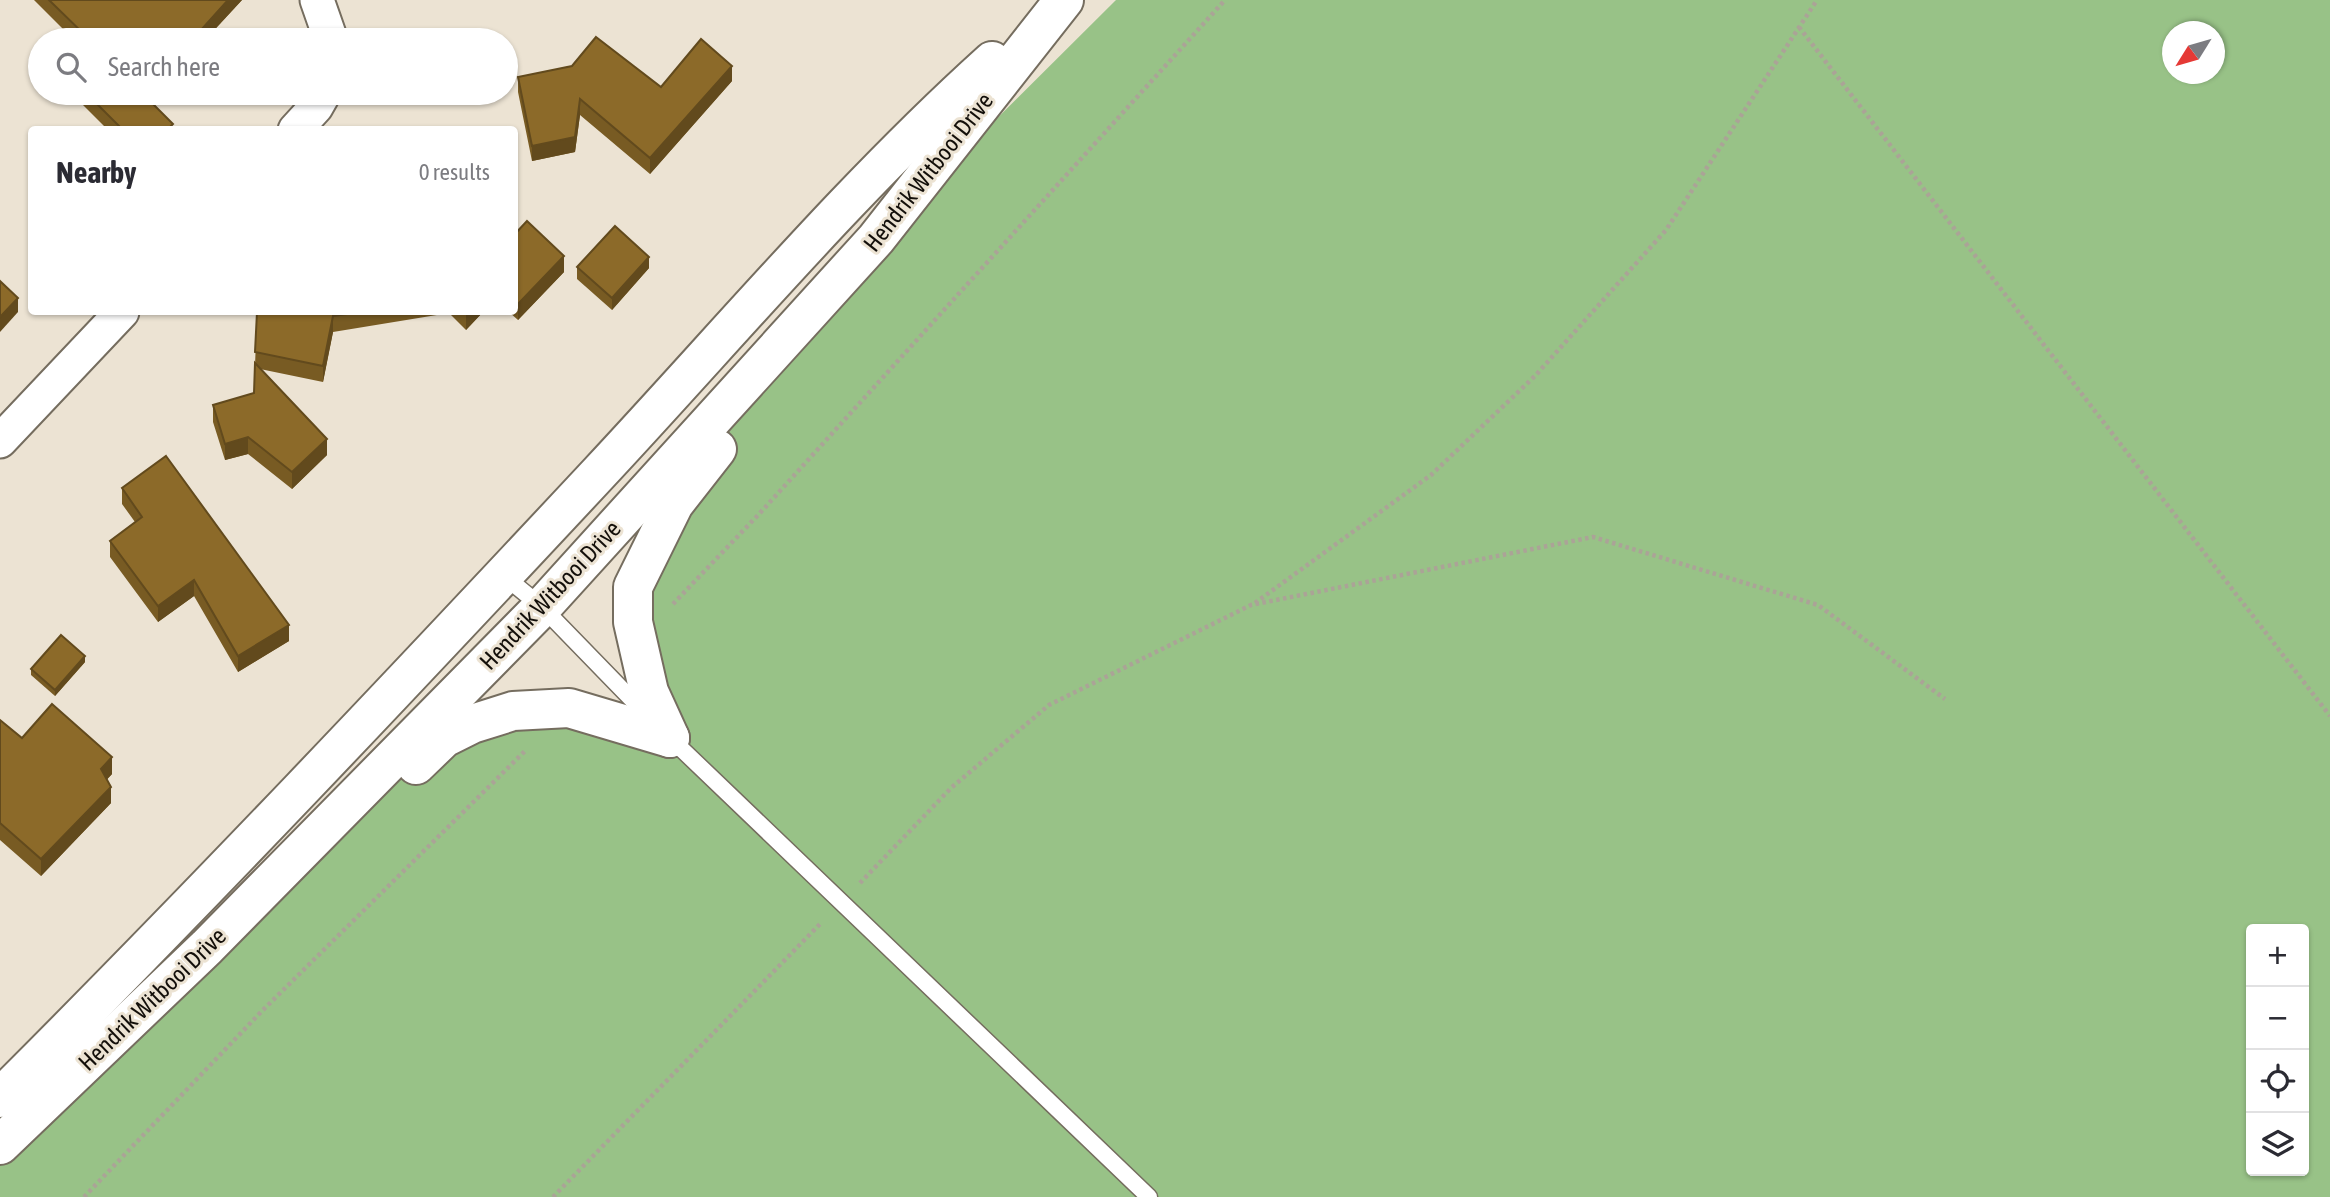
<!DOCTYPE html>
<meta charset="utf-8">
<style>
body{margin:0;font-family:"Asap Condensed",sans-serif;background:#f7f7f7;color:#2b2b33}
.controls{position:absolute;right:21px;bottom:21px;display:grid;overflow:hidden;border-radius:7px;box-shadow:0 2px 5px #0004}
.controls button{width:63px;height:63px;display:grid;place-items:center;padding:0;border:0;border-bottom:2px solid #e1e1e2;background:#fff;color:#2b2b33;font:35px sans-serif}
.compass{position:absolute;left:2162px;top:21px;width:63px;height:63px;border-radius:50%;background:#fff;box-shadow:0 2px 5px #0004;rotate:233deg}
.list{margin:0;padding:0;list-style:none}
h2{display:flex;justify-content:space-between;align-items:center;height:91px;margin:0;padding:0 28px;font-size:30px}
h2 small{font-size:23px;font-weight:400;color:#7c7c81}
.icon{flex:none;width:38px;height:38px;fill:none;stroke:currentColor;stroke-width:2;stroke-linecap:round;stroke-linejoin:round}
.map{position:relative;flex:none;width:2330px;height:1197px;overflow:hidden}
.search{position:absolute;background:#fff;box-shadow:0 2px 5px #0004;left:28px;top:28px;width:490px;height:77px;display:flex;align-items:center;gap:18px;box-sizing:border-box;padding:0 24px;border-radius:38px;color:#7c7c81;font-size:26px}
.panel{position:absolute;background:#fff;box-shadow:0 2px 5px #0004;left:28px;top:126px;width:490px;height:189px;border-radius:7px}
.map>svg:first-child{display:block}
.green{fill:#98c287;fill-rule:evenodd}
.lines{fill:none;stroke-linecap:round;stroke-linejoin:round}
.lane-casing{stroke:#756d5f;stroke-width:19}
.street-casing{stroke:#756d5f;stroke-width:37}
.secondary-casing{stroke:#756d5f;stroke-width:42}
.path{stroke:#aba397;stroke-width:4.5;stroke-dasharray:3.5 3.5;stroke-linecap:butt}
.lane{stroke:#fff;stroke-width:16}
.street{stroke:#fff;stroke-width:33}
.secondary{stroke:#fff;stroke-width:38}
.wall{fill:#785b23}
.shaded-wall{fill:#624a1d}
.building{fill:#8c6a29;stroke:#624a1d;stroke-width:2}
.labels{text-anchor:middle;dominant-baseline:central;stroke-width:6;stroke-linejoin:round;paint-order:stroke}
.street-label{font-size:24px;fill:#130f0a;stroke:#ece3d3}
</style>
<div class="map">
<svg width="2330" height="1197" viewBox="0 0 2330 1197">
<rect width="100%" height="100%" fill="#ece3d3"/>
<!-- green -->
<path class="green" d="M1116,0H2330V1197H0V1145L249,925L444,738L513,711L670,738L638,641L674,504L876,239ZM2172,32H2214V74H2172ZM2251,929H2304V1171H2251Z"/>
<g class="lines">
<defs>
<g id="lane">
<polyline points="503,575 542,607 645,713"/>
<polyline points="668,736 1149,1197"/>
</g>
<g id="street">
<polyline points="317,0 331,40"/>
<polyline points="295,130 316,107 324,93"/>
<polyline points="0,441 122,312"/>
</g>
<g id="secondary">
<polyline points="670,738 649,692 633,622 633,587 674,504 717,449"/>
<polyline points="416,765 444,738 472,724 513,711 569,708 670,738"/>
<path d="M0,1098C204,894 402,684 599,473C728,335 851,188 992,61"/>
<polyline points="0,1145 207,947 542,607 876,239 1064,0"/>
</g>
</defs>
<!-- lane casing -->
<use href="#lane" class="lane-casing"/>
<!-- street casing -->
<use href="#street" class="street-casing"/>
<!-- secondary casing -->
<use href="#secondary" class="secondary-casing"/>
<!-- path -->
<g class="path">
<polyline points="1799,27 2330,716"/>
<polyline points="1255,603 1431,475 1535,376 1666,230 1817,0"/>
<polyline points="673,604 760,513 1225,0"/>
<polyline points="860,883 951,788 1049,705 1251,605 1593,537 1818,605 1945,699"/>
<polyline points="84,1197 262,1011 525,751"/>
<polyline points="553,1197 822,922"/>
</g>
<!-- lane -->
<use href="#lane" class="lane"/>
<!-- street -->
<use href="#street" class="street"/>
<!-- secondary -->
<use href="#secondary" class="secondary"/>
</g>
<!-- wall -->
<g class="wall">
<polygon points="34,0 242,0 205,40 74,40"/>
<polygon points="518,77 661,87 732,81 650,174 580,115 575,152 532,161 518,92"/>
<polygon points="79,93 158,93 150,102 173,130 108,130 79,101"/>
<polygon points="514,235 564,272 518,320 509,312 514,312"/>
<polygon points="577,267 649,268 612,310 577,279"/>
<polygon points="257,312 483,312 466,330 449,313 333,332 323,382 260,369 327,455 292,489 248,454 225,460 213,422 213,405 254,393"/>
<polygon points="122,488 289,641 238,672 194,596 158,622 110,557 110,541 135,522 122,504"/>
<polygon points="85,662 55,696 31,675 31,669"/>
<polygon points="0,720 22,738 112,774 107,779 111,803 41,876 0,840"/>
</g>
<!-- shaded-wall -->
<g class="shaded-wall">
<polygon points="228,0 242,0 205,40 192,40"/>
<polygon points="732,66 732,81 650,174 650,158"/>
<polygon points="144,93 158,93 143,110 143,94"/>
<polygon points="580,99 580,115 575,152 532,161 532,146"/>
<polygon points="564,256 564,272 518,320 518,304"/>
<polygon points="649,257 649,268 612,310 612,298"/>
<polygon points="18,298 18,312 0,332 0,317"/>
<polygon points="468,312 483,312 466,330 466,314"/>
<polygon points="333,316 333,332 323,382 323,366"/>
<polygon points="248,437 248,454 225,460 225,444"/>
<polygon points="327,439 327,455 292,489 292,472"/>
<polygon points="194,580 194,596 158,622 158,606"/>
<polygon points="289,625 289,641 238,672 238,656"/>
<polygon points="85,656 85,662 55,696 55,690"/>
<polygon points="112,757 112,774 101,786 101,769"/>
<polygon points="111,787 111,803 41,876 41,859"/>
</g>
<!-- building -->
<g class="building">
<polygon points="49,0 228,0 192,40 90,40"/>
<polygon points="596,37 661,87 701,39 732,66 650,158 580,99 575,137 532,146 518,77 572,66"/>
<polygon points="86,93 144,93 143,94 173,124 167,130 123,130"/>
<polygon points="527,221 564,256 518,304 514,301 514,235"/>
<polygon points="615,226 649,257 612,298 577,267"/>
<polygon points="0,281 18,298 0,317"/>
<polygon points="257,312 361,312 333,316 323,366 255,352"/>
<polygon points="255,363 327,439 292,472 248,437 225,444 213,405 254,393"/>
<polygon points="166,456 289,625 238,656 194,580 158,606 110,541 142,517 122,488"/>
<polygon points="61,635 85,656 55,690 31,669"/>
<polygon points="52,704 112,757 101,769 111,787 41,859 0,823 0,720 22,738"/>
</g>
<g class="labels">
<!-- street labels -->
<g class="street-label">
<text transform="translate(928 172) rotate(-52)">Hendrik Witbooi Drive</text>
<text transform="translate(550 595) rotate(-47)">Hendrik Witbooi Drive</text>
<text transform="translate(152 999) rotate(-44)">Hendrik Witbooi Drive</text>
</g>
</g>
</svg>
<div class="controls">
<button>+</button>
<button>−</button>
<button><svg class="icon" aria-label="locate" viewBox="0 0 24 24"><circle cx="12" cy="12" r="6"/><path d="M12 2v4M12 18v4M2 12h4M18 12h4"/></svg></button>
<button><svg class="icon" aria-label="layers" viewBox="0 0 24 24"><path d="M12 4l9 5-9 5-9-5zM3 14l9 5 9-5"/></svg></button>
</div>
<svg class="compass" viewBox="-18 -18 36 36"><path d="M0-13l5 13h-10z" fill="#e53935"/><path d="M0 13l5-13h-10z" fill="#7c7c81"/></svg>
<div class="search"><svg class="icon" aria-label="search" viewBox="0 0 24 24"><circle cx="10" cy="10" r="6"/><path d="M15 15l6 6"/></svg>Search here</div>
<section class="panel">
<h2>Nearby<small>0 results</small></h2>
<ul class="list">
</ul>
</section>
</div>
